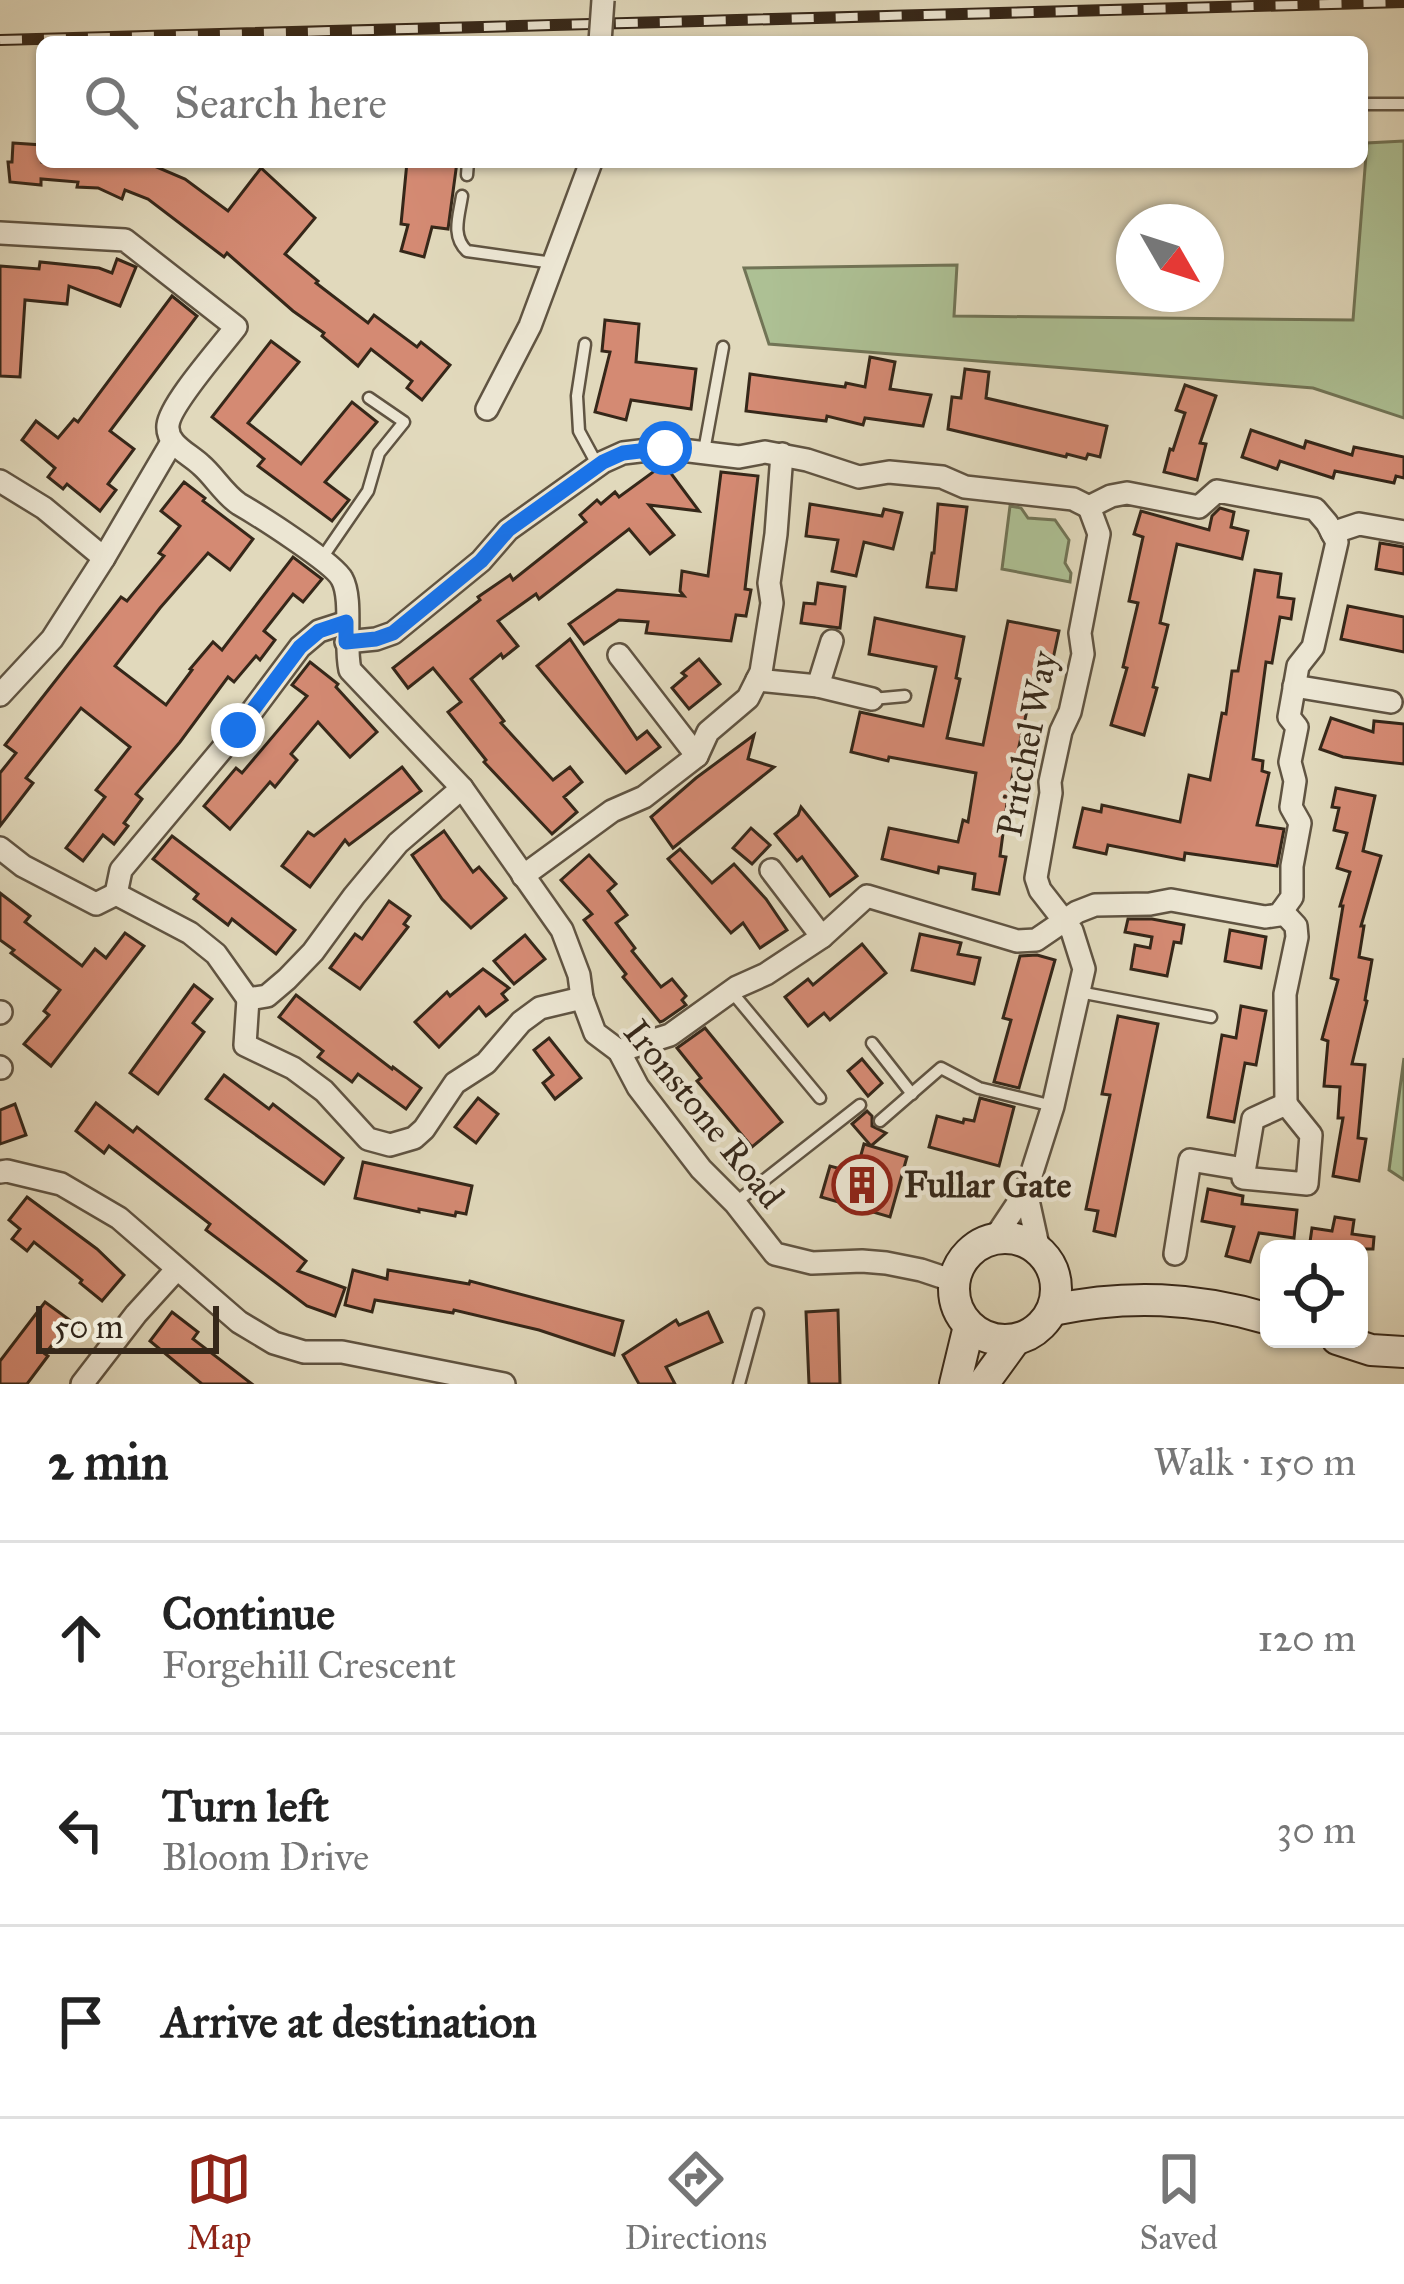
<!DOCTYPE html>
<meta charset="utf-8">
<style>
body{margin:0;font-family:"IM FELL Great Primer",serif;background:#f6f6f6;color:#222}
.controls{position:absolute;right:36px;bottom:36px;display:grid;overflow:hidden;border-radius:18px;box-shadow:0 3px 9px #0004}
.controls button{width:108px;height:108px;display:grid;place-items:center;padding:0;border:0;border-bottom:3px solid #e0e0e0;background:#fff;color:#222;font:60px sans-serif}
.compass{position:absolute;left:1116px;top:204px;width:108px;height:108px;border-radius:50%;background:#fff;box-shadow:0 3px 9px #0004;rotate:129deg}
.scale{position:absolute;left:36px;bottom:30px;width:183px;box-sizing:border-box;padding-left:12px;border:6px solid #352719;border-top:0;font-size:33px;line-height:42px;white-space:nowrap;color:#352719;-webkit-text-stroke:9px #ece6d3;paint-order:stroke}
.stop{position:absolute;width:36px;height:36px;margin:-27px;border:9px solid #1a73e8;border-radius:50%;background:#fff}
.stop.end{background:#1a73e8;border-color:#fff;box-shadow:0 3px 12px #0008}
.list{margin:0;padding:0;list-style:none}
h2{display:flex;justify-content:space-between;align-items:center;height:156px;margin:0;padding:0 48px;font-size:51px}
h2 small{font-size:39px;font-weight:400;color:#767676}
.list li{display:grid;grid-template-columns:78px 1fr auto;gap:36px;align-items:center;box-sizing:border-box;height:192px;padding:0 48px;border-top:3px solid #e0e0e0}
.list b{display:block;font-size:45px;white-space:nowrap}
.list p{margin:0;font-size:39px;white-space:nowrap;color:#767676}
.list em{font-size:39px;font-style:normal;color:#767676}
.icon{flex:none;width:66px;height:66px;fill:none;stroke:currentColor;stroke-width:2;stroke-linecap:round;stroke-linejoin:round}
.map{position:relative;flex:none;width:1404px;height:1384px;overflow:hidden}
.search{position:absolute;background:#fff;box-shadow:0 3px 9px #0004;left:36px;right:36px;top:36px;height:132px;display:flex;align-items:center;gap:30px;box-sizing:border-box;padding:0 42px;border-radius:18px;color:#767676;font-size:45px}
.sheet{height:732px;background:#fff}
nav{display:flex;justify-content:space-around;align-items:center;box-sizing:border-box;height:168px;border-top:3px solid #e0e0e0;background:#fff;font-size:33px;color:#767676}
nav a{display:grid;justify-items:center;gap:6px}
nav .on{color:#8f2418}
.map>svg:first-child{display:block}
.green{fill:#adc094;stroke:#717456;stroke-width:3}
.building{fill:#d48a73;stroke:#352719;stroke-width:3}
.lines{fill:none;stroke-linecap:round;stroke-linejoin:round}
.lane-casing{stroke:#605442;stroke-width:15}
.street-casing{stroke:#605442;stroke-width:26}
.secondary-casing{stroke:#352719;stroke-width:34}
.lane{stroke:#ece6d3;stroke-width:10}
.street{stroke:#ece6d3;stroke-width:21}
.secondary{stroke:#ece6d3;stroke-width:30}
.rail-casing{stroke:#352719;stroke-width:12}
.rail{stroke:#ece6d3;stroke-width:8;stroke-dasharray:22;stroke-linecap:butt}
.street-bridge-casing{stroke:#605442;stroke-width:26;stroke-linecap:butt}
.street-bridge{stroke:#ece6d3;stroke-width:21}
.route{stroke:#1a73e8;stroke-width:15}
.labels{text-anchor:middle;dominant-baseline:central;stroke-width:9;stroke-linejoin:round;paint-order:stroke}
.street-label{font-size:36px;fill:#352719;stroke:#ece6d3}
.poi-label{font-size:36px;font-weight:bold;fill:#352719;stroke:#ece6d3;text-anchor:start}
</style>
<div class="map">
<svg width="1404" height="1384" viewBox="0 0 1404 1384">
<rect width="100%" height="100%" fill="#e1d9bc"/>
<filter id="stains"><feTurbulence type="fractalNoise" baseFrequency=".00167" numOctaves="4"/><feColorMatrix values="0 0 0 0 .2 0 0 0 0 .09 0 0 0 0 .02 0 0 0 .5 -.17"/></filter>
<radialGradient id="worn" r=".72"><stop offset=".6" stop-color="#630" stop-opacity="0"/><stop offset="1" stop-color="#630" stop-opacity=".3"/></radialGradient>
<!-- green -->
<g class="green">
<polygon points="1404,141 1404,418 1313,388 769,344 744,268 957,265 954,316 1353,320 1367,143"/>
<polygon points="1010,506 1021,508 1028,518 1055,520 1069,540 1065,563 1071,573 1070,582 1002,569"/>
<polygon points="1404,1058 1404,1180 1389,1170"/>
</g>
<!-- building -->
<g class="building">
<polygon points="13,143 42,145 42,162 145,162 185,179 228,211 261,168 315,218 285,254 318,281 316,283 368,323 374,315 417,347 421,342 450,365 422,400 407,388 412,381 371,349 358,366 322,336 324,333 293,311 227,253 224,257 148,199 125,190 122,199 98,188 77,187 78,182 41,179 41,185 10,182 8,162 12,162"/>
<polygon points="407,162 457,162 448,229 432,227 424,257 401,251 408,225 401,224"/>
<polygon points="117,259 136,267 120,306 69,286 67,304 25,300 20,377 0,376 0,266 39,269 40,262 99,268 112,273"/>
<polygon points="172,296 197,316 110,431 134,449 108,484 116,490 100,511 67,484 63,489 48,477 55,468 22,440 36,421 58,438 74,419 78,422"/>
<polygon points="605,320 639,324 636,362 696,369 691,409 631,400 626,420 595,412 610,352 602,351"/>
<polygon points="271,341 299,362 248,423 301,464 352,402 377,422 325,482 349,500 332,521 258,466 264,459 212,417"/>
<polygon points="870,357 895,362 890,389 931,395 923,426 865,418 863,425 827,416 826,421 746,411 750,374 845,387 846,383 865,387"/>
<polygon points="965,369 989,372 986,398 1107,426 1100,457 1088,454 1086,459 1067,454 1066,457 948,429 952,397 961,398"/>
<polygon points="1185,385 1216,396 1200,443 1206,444 1197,480 1164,472 1170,449 1173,450 1185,413 1176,410"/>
<polygon points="1251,430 1304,448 1306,441 1352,455 1354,447 1404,457 1404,478 1396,476 1394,483 1335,471 1333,478 1280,461 1277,469 1242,457"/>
<polygon points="664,464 699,511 649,505 674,535 650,554 629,529 539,599 536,594 498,621 518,646 503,658 501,654 471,679 504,721 501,723 553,780 570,767 582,782 564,797 577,812 552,834 484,762 486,760 448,712 461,702 433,668 408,688 393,668 480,600 478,597 510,575 513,580 586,522 580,515 597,500 601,504 615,492 619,497"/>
<polygon points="721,472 758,476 745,589 751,590 746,616 736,615 731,641 646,633 648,622 619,620 584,644 569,624 617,590 684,596 680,591 682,571 708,576"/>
<polygon points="184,482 205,498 203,501 253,539 230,570 208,553 160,608 115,666 166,705 192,670 190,669 213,642 222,650 293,557 322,579 303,602 293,594 264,631 275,640 260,660 256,656 234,682 228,677 180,742 136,794 142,799 124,823 128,826 114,844 103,835 83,861 66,848 105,797 96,790 130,747 81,708 26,778 33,783 0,826 0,773 16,753 5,745 121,597 127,601 164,556 159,553 180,526 161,511"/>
<polygon points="810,504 882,516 884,509 902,513 893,549 864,542 856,576 832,571 838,540 806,536"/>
<polygon points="938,504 967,507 956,590 927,587 932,553 934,553"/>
<polygon points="1220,508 1234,512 1231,527 1248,531 1242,559 1177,544 1160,623 1168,625 1153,687 1157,688 1144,735 1111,725 1127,668 1123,667 1138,603 1129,601 1143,537 1134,534 1141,511 1209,530 1212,516"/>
<polygon points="1380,543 1404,547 1404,574 1376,569"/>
<polygon points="1255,570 1281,574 1278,597 1294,599 1291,619 1280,617 1272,663 1266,662 1253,759 1263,761 1262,771 1269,773 1257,825 1284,829 1277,866 1185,853 1184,860 1108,845 1106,854 1074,847 1083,808 1101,812 1102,805 1180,822 1189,775 1210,780 1222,713 1226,714 1232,671 1238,671"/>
<polygon points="818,583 845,587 840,628 801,623 804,603 815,604"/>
<polygon points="1348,606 1404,617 1404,652 1341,639"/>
<polygon points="875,618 964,637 956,678 960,679 947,738 983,745 1008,621 1059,631 1053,659 1039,656 1008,796 1000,856 1006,857 999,894 973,889 975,874 939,867 938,873 882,859 889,828 958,842 963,820 968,822 976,773 889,757 888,761 851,752 860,712 923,726 936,667 869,654"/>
<polygon points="570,639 637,739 647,731 660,747 626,773 537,666"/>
<polygon points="699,659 720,684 689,709 672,688 686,676 682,673"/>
<polygon points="310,662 338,684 336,687 377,732 350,757 318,722 291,754 297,760 275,787 270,782 230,829 204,806 236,768 242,773 307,696 292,685"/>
<polygon points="1331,718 1373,732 1374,721 1404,724 1404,764 1343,757 1320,749"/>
<polygon points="754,735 748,759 774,767 673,848 651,817 696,778"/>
<polygon points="402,767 421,791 349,845 345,840 310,887 282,866 308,832 314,836"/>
<polygon points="1336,788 1375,796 1363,851 1381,856 1361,926 1364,926 1359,957 1372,960 1365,1000 1367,1001 1352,1064 1365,1065 1358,1138 1366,1139 1359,1181 1333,1176 1343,1118 1338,1118 1340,1087 1324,1086 1328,1041 1322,1039 1338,980 1331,978 1343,906 1340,906 1350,872 1337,868 1347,833 1334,830 1339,808 1332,807"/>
<polygon points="801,807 857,876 830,896 802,857 797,861 775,834 798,815"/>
<polygon points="751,828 770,845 752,864 733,848"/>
<polygon points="444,831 473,872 479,867 506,898 471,928 442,899 412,855"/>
<polygon points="172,836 295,930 276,954 232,919 228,925 194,899 198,894 153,859"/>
<polygon points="680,849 712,883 734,864 766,899 787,930 760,948 743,923 731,933 668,859"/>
<polygon points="589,855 616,884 608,891 627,915 616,923 635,948 632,951 661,987 672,979 686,996 682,1000 686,1005 663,1021 660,1022 623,977 626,974 584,920 592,914 561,880"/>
<polygon points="0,893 30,916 25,922 82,966 95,949 106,958 125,933 144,946 51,1066 24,1044 49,1015 44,1011 60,990 11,953 14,950 0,940"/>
<polygon points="389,901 410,916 404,924 408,927 360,989 330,968 355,934 362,939"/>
<polygon points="1128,919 1152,919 1184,925 1181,943 1174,942 1167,976 1131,969 1135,945 1150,948 1152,937 1125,932"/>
<polygon points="1230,930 1266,937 1261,968 1225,961"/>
<polygon points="920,934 961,943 958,954 980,958 974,984 912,970"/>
<polygon points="525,935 545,959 514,984 494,961"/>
<polygon points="862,944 886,973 830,1020 824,1013 808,1026 785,997 808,979 813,985"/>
<polygon points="1037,955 1055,960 1019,1088 994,1082 1011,1020 1003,1018 1020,956"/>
<polygon points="483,969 509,988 502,994 507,1000 486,1016 479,1007 439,1047 415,1022 447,992 450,996"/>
<polygon points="194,985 212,999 193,1023 204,1032 158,1094 130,1073"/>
<polygon points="296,995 392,1069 393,1067 421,1088 406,1109 358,1074 352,1082 318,1057 323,1051 279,1017"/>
<polygon points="1241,1006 1266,1011 1256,1065 1245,1063 1234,1122 1208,1117 1222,1035 1236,1038"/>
<polygon points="1118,1016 1158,1024 1115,1236 1094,1231 1098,1211 1086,1209 1110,1095 1102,1094"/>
<polygon points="705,1028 782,1122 752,1147 697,1081 701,1078 677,1048"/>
<polygon points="549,1038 581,1078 555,1099 543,1083 553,1075 534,1050"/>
<polygon points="862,1059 882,1083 868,1096 848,1071"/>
<polygon points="224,1075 269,1109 273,1104 343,1158 324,1184 206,1099"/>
<polygon points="478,1098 498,1114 476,1143 455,1127"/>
<polygon points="980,1098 1014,1107 999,1166 929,1147 937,1116 963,1123 964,1119 974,1121"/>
<polygon points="96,1103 133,1132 137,1127 306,1261 298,1271 345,1288 335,1316 307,1306 206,1230 210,1224 109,1146 104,1153 76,1131"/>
<polygon points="15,1104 26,1135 0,1144 0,1110"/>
<polygon points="867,1111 872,1116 872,1126 886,1133 871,1146 852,1124"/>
<polygon points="864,1144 907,1157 890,1217 821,1197 830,1166 856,1173"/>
<polygon points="363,1162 472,1186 466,1214 456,1212 455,1216 419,1209 419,1212 355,1198"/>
<polygon points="1208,1189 1243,1196 1242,1204 1297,1210 1294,1238 1259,1233 1250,1262 1226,1256 1234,1227 1202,1221"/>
<polygon points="27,1197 97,1249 124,1275 102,1301 80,1283 82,1280 34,1242 27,1251 12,1239 20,1229 9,1220"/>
<polygon points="1335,1217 1354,1220 1352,1234 1374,1237 1373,1249 1309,1249 1312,1228 1332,1231"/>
<polygon points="353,1270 387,1279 388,1270 469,1284 470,1281 623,1321 614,1355 539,1330 454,1310 453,1313 375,1300 372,1312 345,1305"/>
<polygon points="45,1302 71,1321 45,1354 48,1356 27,1384 0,1384 0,1361"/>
<polygon points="838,1310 840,1384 809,1384 806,1312"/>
<polygon points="172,1312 198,1332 193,1339 252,1384 202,1384 150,1341"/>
<polygon points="708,1312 722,1342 666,1367 675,1384 639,1384 623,1355 676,1320 679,1325"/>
</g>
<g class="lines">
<defs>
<g id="lane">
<polyline points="1362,104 1404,104"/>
<polyline points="467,175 468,162"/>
<path d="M462,196C459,216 451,236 467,251L553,263"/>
<polyline points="585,344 577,396 579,431 598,466"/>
<polyline points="704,451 723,347"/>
<polyline points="322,558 368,491 379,453 404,422 369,398"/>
<polyline points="872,699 905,696"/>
<polyline points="731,991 820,1098"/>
<polyline points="1079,992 1211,1017"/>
<polyline points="872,1043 912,1094"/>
<polyline points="880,1121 941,1068 979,1088 1053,1106"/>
<polyline points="735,1203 860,1105"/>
<polyline points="739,1384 758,1314"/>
</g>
<g id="street">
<path d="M0,233L125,240L236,327C221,347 170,404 168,425C166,444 188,453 201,465C214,476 224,494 239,504C258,515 334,563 342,579C353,599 344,644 350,670L462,788L562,930L579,975L582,998L595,1033L619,1051L638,1087L701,1169L735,1203L775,1254L812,1263L862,1261L886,1263L921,1270L954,1281"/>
<polyline points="487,409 530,326 591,162"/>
<polyline points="0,481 44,508 104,558"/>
<polyline points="1332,533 1359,524 1404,532"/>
<polyline points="346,642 376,639 393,633 481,561 508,530 603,462 623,453 665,448 739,457 765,452 807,460 859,477 889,472 942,477 965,487 1073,499 1089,507"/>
<polyline points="619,655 697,756"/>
<polyline points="757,680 818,686 872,699"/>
<polyline points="818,686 832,641"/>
<polyline points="1294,686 1391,702"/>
<polyline points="0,695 52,639 104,558 172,442"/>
<polyline points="0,848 23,866 96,904 116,894"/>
<polyline points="771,870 822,937 867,896 1017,941 1036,940 1077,912 1095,905 1150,904 1171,900 1265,917 1279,915 1292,897 1292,866 1300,823 1291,807 1295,781 1290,762 1297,727 1289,717 1298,666 1313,647 1337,542 1327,523 1315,509 1217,491 1199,507 1127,493 1111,496 1089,507"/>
<polyline points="523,876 612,811 644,797 697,756 708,732 748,698 761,672 772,603 769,583 776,534 782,454"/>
<polyline points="116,894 121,870 238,730 300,647 319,631 347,622"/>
<polyline points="116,894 190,933 216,954 248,999"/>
<polyline points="1282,911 1296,926 1297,937 1285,994 1286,1104"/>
<polyline points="248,999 245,1045 293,1068 324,1091 368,1139 390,1145 414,1138 424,1129 455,1083 486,1063 521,1022 540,1008 582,998"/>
<polyline points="248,999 267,996 287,979 313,952 354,896 398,843 462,788"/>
<polyline points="0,1013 1,1012"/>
<polyline points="619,1051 670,1035 737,987 766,974 822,937"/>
<polyline points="0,1067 1,1068"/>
<polygon points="1286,1104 1311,1135 1307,1184 1243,1178 1253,1119"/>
<polyline points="0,1172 7,1171 61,1184 119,1218 239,1322 274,1343 304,1352 342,1352 504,1384"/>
<polyline points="1026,1191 1039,1250"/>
<polyline points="994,1239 1026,1191 1053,1106 1084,969 1072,931 1040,890 1036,878 1051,793 1050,782 1061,731 1070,712 1083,654 1080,633 1099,534 1089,507"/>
<polyline points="1175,1254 1190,1160 1244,1169"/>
<polyline points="82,1384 136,1314 177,1269"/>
</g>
<g id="secondary">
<circle cx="1005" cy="1289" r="51"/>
<path d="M1052,1310C1127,1294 1196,1297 1269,1319"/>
<polyline points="1337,1339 1371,1350 1404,1352"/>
<polyline points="955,1384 969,1326"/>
<polyline points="983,1384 1015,1340"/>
</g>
</defs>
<!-- lane casing -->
<use href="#lane" class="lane-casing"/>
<!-- street casing -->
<use href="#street" class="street-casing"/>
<!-- secondary casing -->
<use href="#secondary" class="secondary-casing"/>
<!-- lane -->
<use href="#lane" class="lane"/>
<!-- street -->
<use href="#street" class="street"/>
<!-- secondary -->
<use href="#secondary" class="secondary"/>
<defs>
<polyline id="rail" points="0,40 1404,2"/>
</defs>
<!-- rail casing -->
<use href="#rail" class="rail-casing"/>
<!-- rail -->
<use href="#rail" class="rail"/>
<defs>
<polyline id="street-bridge" points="600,42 603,0"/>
</defs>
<!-- street-bridge casing -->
<use href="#street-bridge" class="street-bridge-casing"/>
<!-- street-bridge -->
<use href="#street-bridge" class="street-bridge"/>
</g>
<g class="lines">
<!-- route -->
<polyline class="route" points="238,730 300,647 319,631 346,622 346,642 376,639 393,633 481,561 508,530 603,462 623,453 665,448"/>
</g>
<!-- icons -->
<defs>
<symbol id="building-ring" viewBox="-11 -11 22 22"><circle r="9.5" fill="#ece6d3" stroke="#8f2418" stroke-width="1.5"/><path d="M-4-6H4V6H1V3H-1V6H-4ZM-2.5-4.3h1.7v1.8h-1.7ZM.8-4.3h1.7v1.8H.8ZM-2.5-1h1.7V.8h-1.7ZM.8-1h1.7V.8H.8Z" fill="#8f2418"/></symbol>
</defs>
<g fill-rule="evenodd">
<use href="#building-ring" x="829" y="1152" width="66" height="66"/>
</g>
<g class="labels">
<!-- street labels -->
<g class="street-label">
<text transform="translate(1027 744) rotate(-79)">Pritchel Way</text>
<text transform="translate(704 1114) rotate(51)">Ironstone Road</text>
</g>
<!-- poi labels -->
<g class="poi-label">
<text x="904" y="1185">Fullar Gate</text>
</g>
</g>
<rect width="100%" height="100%" filter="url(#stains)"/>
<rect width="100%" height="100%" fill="url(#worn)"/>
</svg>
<div class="controls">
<button><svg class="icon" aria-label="locate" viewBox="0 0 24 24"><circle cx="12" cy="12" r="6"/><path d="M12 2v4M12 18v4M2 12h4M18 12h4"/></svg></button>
</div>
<svg class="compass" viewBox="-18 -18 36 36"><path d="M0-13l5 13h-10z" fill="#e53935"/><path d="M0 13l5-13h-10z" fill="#767676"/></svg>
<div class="scale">50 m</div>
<div class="stop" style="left:665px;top:448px"></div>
<div class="stop end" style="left:238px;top:730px"></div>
<div class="search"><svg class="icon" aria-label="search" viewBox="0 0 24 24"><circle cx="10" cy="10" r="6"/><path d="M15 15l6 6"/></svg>Search here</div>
</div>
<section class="sheet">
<h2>2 min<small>Walk · 150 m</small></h2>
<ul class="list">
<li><svg class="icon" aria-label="ahead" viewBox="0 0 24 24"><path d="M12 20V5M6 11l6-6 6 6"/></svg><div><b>Continue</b><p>Forgehill Crescent</p></div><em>120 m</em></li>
<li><svg class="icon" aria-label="left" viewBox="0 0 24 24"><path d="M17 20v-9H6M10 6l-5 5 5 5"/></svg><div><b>Turn left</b><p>Bloom Drive</p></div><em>30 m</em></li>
<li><svg class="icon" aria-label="arrive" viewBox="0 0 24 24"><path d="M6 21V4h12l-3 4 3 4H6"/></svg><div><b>Arrive at destination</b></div></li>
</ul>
</section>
<nav>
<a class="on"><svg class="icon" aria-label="map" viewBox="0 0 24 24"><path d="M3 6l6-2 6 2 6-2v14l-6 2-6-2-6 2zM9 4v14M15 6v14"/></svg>Map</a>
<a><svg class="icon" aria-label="directions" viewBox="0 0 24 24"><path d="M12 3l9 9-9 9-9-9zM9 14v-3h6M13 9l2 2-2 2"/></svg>Directions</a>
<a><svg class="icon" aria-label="saved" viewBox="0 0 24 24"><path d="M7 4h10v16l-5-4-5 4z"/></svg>Saved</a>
</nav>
